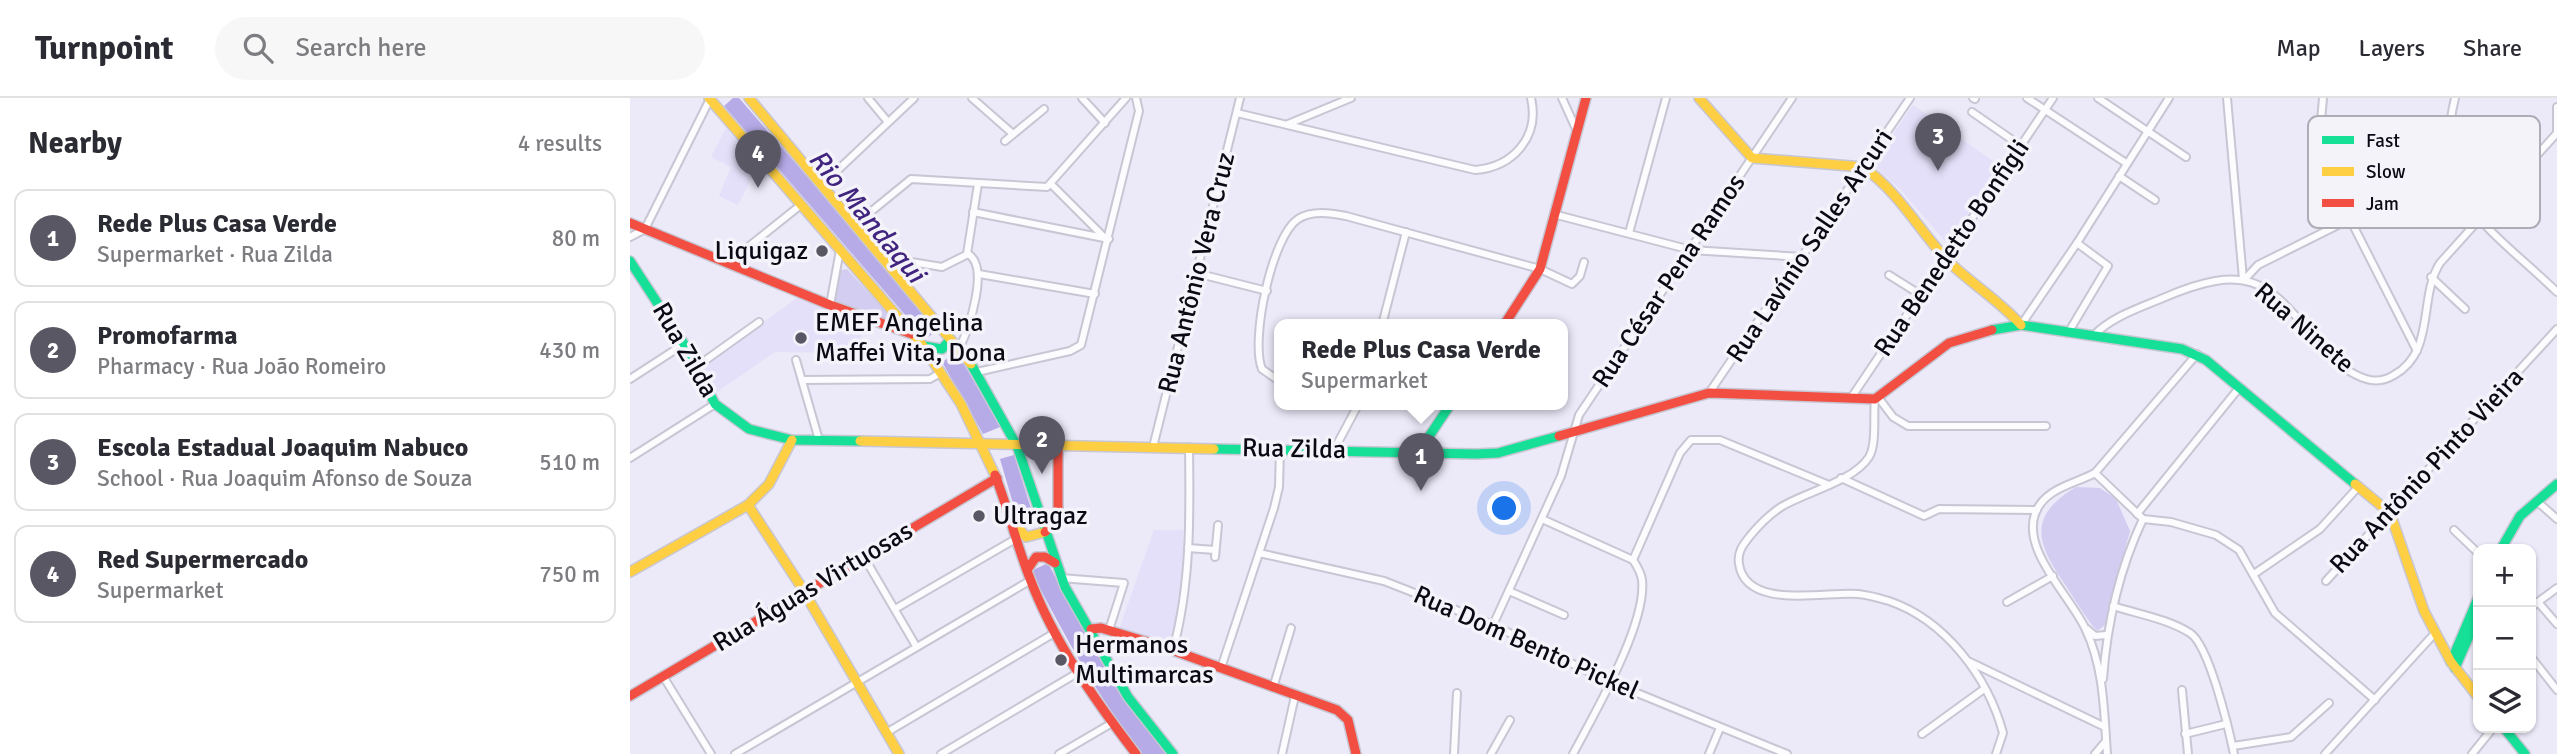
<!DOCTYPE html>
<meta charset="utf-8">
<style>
body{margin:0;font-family:Signika,sans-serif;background:#f7f7f7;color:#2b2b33}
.controls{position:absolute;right:21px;bottom:21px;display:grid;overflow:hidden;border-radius:14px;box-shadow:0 2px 5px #0004}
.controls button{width:63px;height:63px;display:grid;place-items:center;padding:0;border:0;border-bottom:2px solid #e1e1e2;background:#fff;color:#2b2b33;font:35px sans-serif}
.you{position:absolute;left:875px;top:411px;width:24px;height:24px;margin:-18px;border:5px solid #fff;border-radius:50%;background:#1a73e8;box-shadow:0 0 0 10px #1a73e833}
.badge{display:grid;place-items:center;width:46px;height:46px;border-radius:50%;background:#5a5764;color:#fff;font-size:23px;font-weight:700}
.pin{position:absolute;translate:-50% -58px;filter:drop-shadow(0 2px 4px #0008)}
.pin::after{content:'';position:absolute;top:37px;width:24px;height:21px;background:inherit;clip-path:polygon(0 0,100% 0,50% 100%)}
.popup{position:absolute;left:644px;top:221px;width:294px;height:91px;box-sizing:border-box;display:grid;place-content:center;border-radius:14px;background:#fff;filter:drop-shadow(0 2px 5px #0005);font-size:23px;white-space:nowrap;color:#7c7c81}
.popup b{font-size:26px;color:#2b2b33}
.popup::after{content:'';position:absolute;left:50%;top:100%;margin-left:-14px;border:14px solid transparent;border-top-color:#fff}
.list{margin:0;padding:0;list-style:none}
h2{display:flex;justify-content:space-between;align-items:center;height:91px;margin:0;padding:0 28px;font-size:30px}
h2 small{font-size:23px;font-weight:400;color:#7c7c81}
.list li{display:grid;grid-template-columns:46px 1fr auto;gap:21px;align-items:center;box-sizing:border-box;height:98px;margin:0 14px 14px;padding:0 14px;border:2px solid #e1e1e2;border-radius:14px}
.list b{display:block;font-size:26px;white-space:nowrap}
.list p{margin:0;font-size:23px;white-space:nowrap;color:#7c7c81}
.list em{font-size:23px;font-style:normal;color:#7c7c81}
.icon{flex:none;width:38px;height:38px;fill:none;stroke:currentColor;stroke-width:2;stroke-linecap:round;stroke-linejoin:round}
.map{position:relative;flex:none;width:1927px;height:656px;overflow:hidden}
header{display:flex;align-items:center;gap:42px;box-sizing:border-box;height:98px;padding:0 35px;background:#fff;border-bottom:2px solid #e1e1e2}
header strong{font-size:33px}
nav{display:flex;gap:38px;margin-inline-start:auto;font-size:24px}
.search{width:490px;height:63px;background:#f7f7f7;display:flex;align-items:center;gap:18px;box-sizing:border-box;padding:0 24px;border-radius:38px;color:#7c7c81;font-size:26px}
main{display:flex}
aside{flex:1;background:#fff}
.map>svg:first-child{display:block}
.built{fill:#e4e0fa}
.green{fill:#d2cdf1}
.water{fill:#b6abe7}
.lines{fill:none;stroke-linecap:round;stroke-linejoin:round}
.street-casing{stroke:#c7c6d3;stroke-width:10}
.fast-casing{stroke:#c7c6d3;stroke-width:12}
.slow-casing{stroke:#c7c6d3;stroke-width:12}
.jam-casing{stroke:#c7c6d3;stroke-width:12}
.street{stroke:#fcfcfe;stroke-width:6}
.fast{stroke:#16e098;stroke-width:9}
.slow{stroke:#ffcf43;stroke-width:9}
.jam{stroke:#f24e42;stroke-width:9}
.poi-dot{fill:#5a5764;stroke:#f4f3fa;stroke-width:2.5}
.labels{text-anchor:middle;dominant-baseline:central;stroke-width:7;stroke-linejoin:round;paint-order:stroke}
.street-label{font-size:26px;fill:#0b0914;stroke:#f4f3fa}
.poi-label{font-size:26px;fill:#0b0914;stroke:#f4f3fa;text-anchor:start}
.water-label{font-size:28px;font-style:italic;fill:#40247e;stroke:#f4f3fa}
.key{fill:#f4f3fa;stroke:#aeadb5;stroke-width:2}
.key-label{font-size:19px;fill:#0b0914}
</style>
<header>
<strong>Turnpoint</strong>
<div class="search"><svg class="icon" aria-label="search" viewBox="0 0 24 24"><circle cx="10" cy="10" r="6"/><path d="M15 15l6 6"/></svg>Search here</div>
<nav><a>Map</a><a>Layers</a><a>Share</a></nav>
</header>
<main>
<aside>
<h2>Nearby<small>4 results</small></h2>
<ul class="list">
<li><span class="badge">1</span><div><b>Rede Plus Casa Verde</b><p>Supermarket · Rua Zilda</p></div><em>80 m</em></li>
<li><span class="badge">2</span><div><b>Promofarma</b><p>Pharmacy · Rua João Romeiro</p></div><em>430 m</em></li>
<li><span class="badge">3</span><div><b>Escola Estadual Joaquim Nabuco</b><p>School · Rua Joaquim Afonso de Souza</p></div><em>510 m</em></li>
<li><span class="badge">4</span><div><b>Red Supermercado</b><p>Supermarket</p></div><em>750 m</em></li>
</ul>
</aside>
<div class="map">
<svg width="1927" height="656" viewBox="0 0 1927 656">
<rect width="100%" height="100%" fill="#ece9f9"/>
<!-- built -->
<g class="built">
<polygon points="1283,7 1370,68 1321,141 1314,142 1271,92 1245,69 1245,63"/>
<polygon points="96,30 128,67 108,107 89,98 101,69 81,59"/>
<polygon points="168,199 235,227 225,255 145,254 87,294 73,268"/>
<polygon points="524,432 553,432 553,478 549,514 540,548 489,531"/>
</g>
<!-- green -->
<g class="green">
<polygon points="217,171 260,218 257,223 204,202 211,172"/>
<path d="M1446,389L1470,390L1486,401L1500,433L1475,527L1467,533C1455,519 1446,503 1436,488C1407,446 1396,419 1446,389Z"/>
</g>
<!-- water -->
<g class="water">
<polygon points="103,0 109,0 309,230 296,241 94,8"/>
<polygon points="327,254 370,329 353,336 312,264"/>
<polygon points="384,357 404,420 389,426 370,361"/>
<path d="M418,465L436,500L539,656H512C468,599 434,537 401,473Z"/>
</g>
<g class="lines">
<defs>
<g id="street">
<polyline points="238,0 258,24"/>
<polyline points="342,0 383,36"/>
<polyline points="452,0 475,25"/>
<polyline points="932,0 947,33"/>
<polyline points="1343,0 1345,1"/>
<polyline points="1397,0 1496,65"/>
<polyline points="1468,0 1556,59"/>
<polyline points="1597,0 1613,181"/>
<polyline points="1693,0 1690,34 1693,60 1720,121 1787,253"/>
<path d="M1825,0C1800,101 1862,131 1927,194"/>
<polyline points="1342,14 1391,48"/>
<path d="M607,15L845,72C883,69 910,39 901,0"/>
<polyline points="658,26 721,0"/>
<polyline points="1927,35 1927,9"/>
<polyline points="375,43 414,11"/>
<polyline points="1489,78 1525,102"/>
<polyline points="193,86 284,0"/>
<polyline points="421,86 474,139"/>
<polyline points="343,114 479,141"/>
<polyline points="927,117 1061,152 1172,159"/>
<polyline points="227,125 281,81 417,89 496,0"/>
<polyline points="999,135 1036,0"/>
<polyline points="0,139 15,131 80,1"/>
<polyline points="337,156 348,86"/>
<path d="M257,160L312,169L338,156C360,168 339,230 330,249"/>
<polyline points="98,165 172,106"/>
<polyline points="566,175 637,193"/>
<polyline points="349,176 465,196"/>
<polyline points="1259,177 1291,197"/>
<polyline points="1801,179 1835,211"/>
<polyline points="1615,181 1628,167 1720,121"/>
<polyline points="200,207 210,152"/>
<polyline points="752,227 776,134"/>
<polyline points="1391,227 1447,145 1539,0"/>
<polyline points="1438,235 1478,168 1447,145"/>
<path d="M1463,238C1481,219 1509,210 1533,200C1645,151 1644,208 1719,273C1734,282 1748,287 1764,277C1806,254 1788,199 1810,165L1927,35"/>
<polyline points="166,262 189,342"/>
<polyline points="66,269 129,224"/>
<polyline points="347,274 440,253 451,247 509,13 506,0"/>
<polyline points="0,281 54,246"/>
<polyline points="172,282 300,281 312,274"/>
<path d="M649,283L632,271C620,242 642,138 668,121C682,112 701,115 716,118L910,171L942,186L950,178L954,164"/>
<polyline points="1079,295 1280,0"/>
<polyline points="1248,299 1263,319 1278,328 1416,328"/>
<polyline points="1221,300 1423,0"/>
<path d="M1245,301C1243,316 1247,346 1239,359C1223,384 1175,394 1151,409C1139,417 1129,427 1120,438C1113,447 1107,454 1109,466C1116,513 1196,493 1228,496C1238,497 1249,500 1259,503C1315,522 1358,579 1373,635L1366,656"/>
<polyline points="523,349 610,0"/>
<polyline points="704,352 728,307"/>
<polyline points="0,360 85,306"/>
<polyline points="1465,375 1567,256"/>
<polyline points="1211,380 1294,418 1309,411 1407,412"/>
<polyline points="1909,405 1927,421"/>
<polyline points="1507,416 1609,290"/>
<path d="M912,421L1003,462C1007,468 1011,474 1012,482C1017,526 964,616 943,656"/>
<polyline points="1513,421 1541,424 1586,437 1609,452 1645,515 1745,602"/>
<polyline points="1824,432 1848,455"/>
<polyline points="558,450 585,452"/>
<polyline points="629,455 754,483 777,492 863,527 980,584 1157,656"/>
<polyline points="234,459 286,548"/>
<polyline points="585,459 588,427"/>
<polyline points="1003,462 1050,355 1061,342 1090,342 1199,387"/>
<polyline points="1624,476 1690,431 1729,388"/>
<polyline points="431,480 494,485 479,532"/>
<polyline points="1696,483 1927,231"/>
<polyline points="879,493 934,517"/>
<polyline points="1377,504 1423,478"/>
<polyline points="1908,504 1927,490"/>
<path d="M1483,508C1508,516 1538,521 1560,535C1579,547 1599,631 1604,656"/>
<polyline points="1901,510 1908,504 1927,526"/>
<polyline points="265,511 387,440"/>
<polyline points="863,527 931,378 949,317 1162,0"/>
<polyline points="1457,531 1465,538 1476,537"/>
<path d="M543,552C561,486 560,417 559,349"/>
<polyline points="1901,559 1927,592"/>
<polyline points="1340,564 1475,629"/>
<polyline points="591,570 644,410 649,389 650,351"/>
<polyline points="33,578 81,656"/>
<path d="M1473,581C1477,525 1489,472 1513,421"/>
<polyline points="643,590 661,530"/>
<polyline points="1552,592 1558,656"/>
<polyline points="256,635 426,534"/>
<polyline points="1292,636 1354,591"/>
<polyline points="1555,636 1596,626"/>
<polyline points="1603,648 1661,639 1699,605"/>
<polyline points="105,656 401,482"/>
<polyline points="311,656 449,574"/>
<polyline points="429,656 482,625"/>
<polyline points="652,656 665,598"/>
<polyline points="824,656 827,595"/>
<polyline points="861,656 880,622"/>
<polyline points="1079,656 1090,630"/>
<polyline points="1465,656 1476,643"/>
<path d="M1477,656C1474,613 1474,569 1455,530C1440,498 1392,453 1405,416C1414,390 1445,386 1465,375L1513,421"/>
<polyline points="1695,656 1805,535"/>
<polyline points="1842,656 1863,630"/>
</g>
<g id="fast">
<polyline points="0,163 54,246 85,306 119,331 162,342 230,343"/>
<polyline points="1362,232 1391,227 1552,251 1576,262 1725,386"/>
<polyline points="293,248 312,251 319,243 318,233"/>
<polyline points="341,266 387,348 435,489 498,599 543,656"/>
<polyline points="584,351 846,356 868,355 929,338"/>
<polyline points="793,355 798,340 820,307"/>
<polyline points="1871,451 1890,418 1927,386"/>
<polyline points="1821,564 1848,500"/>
<polyline points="1825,570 1844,527"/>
<polyline points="1874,630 1895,656"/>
</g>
<g id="slow">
<polyline points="79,0 293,248 331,306 365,377"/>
<polyline points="119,0 341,266"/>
<path d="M1069,0L1122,60L1233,69C1269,94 1288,131 1317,162C1340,185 1369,202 1391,227"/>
<polyline points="230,343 584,351"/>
<polyline points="1725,386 1760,415 1794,513 1821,564 1848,599"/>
<polyline points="118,407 170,487 269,656"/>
<polyline points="387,428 396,439 415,434"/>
<polyline points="0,474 118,407 139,386 162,342"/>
</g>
<g id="jam">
<polyline points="0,125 200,207 282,236"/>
<polyline points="874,227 910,171 956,0"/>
<polyline points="929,338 1079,295 1245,301 1319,245 1362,232"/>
<path d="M365,377C378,410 386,445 399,478C423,543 464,601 506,656"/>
<polyline points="415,434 425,425 428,417 428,349"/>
<polyline points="397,472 406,459 415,459 425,465"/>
<polyline points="461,531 471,530 528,547 707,612 718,622 726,656"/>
<polyline points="0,598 367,380"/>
</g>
</defs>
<!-- street casing -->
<use href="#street" class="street-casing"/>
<!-- fast casing -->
<use href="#fast" class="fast-casing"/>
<!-- slow casing -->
<use href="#slow" class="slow-casing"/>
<!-- jam casing -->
<use href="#jam" class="jam-casing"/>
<!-- street -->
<use href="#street" class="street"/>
<!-- fast -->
<use href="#fast" class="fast"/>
<!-- slow -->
<use href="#slow" class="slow"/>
<!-- jam -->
<use href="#jam" class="jam"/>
</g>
<!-- markers -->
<g class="poi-dot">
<circle cx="192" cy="153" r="7"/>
<circle cx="171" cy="240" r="7"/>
<circle cx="349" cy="418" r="7"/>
<circle cx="431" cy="562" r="7"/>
</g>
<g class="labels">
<!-- street labels -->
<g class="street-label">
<text transform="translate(1180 148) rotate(-56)">Rua Lavínio Salles Arcuri</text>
<text transform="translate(1322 150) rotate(-56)">Rua Benedetto Bonfigli</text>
<text transform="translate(567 175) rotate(-76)">Rua Antônio Vera Cruz</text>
<text transform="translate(1039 183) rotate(-56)">Rua César Pena Ramos</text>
<text transform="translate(1674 230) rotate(41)">Rua Ninete</text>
<text transform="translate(55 252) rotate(60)">Rua Zilda</text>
<text transform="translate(664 351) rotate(1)">Rua Zilda</text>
<text transform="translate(1797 373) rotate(-47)">Rua Antônio Pinto Vieira</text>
<text transform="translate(183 489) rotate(-31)">Rua Águas Virtuosas</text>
<text transform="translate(896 545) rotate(24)">Rua Dom Bento Pickel</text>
</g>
<!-- poi labels -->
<g class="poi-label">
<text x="178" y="153" text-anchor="end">Liquigaz</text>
<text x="185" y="225">EMEF Angelina<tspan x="185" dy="30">Maffei Vita, Dona</tspan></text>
<text x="363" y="418">Ultragaz</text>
<text x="445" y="547">Hermanos<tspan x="445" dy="30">Multimarcas</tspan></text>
</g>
<!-- water labels -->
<g class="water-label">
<text transform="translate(237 118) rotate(50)">Rio Mandaqui</text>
</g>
</g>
<!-- legend -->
<rect x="1678" y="18" width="232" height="112" rx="10" class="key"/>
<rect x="1692" y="38" width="32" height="8" fill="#16e098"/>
<rect x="1692" y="69" width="32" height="9" fill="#ffcf43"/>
<rect x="1692" y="101" width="32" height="8" fill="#f24e42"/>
<g class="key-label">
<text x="1736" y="49">Fast</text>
<text x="1736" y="80">Slow</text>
<text x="1736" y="112">Jam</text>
</g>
</svg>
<div class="controls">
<button>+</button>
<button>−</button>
<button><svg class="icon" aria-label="layers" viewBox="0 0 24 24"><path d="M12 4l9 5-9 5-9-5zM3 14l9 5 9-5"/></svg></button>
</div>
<div class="you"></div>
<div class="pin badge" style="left:791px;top:393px">1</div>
<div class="popup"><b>Rede Plus Casa Verde</b>Supermarket</div>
<div class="pin badge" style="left:412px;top:376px">2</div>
<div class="pin badge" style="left:1308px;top:73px">3</div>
<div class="pin badge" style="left:128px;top:90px">4</div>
</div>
</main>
